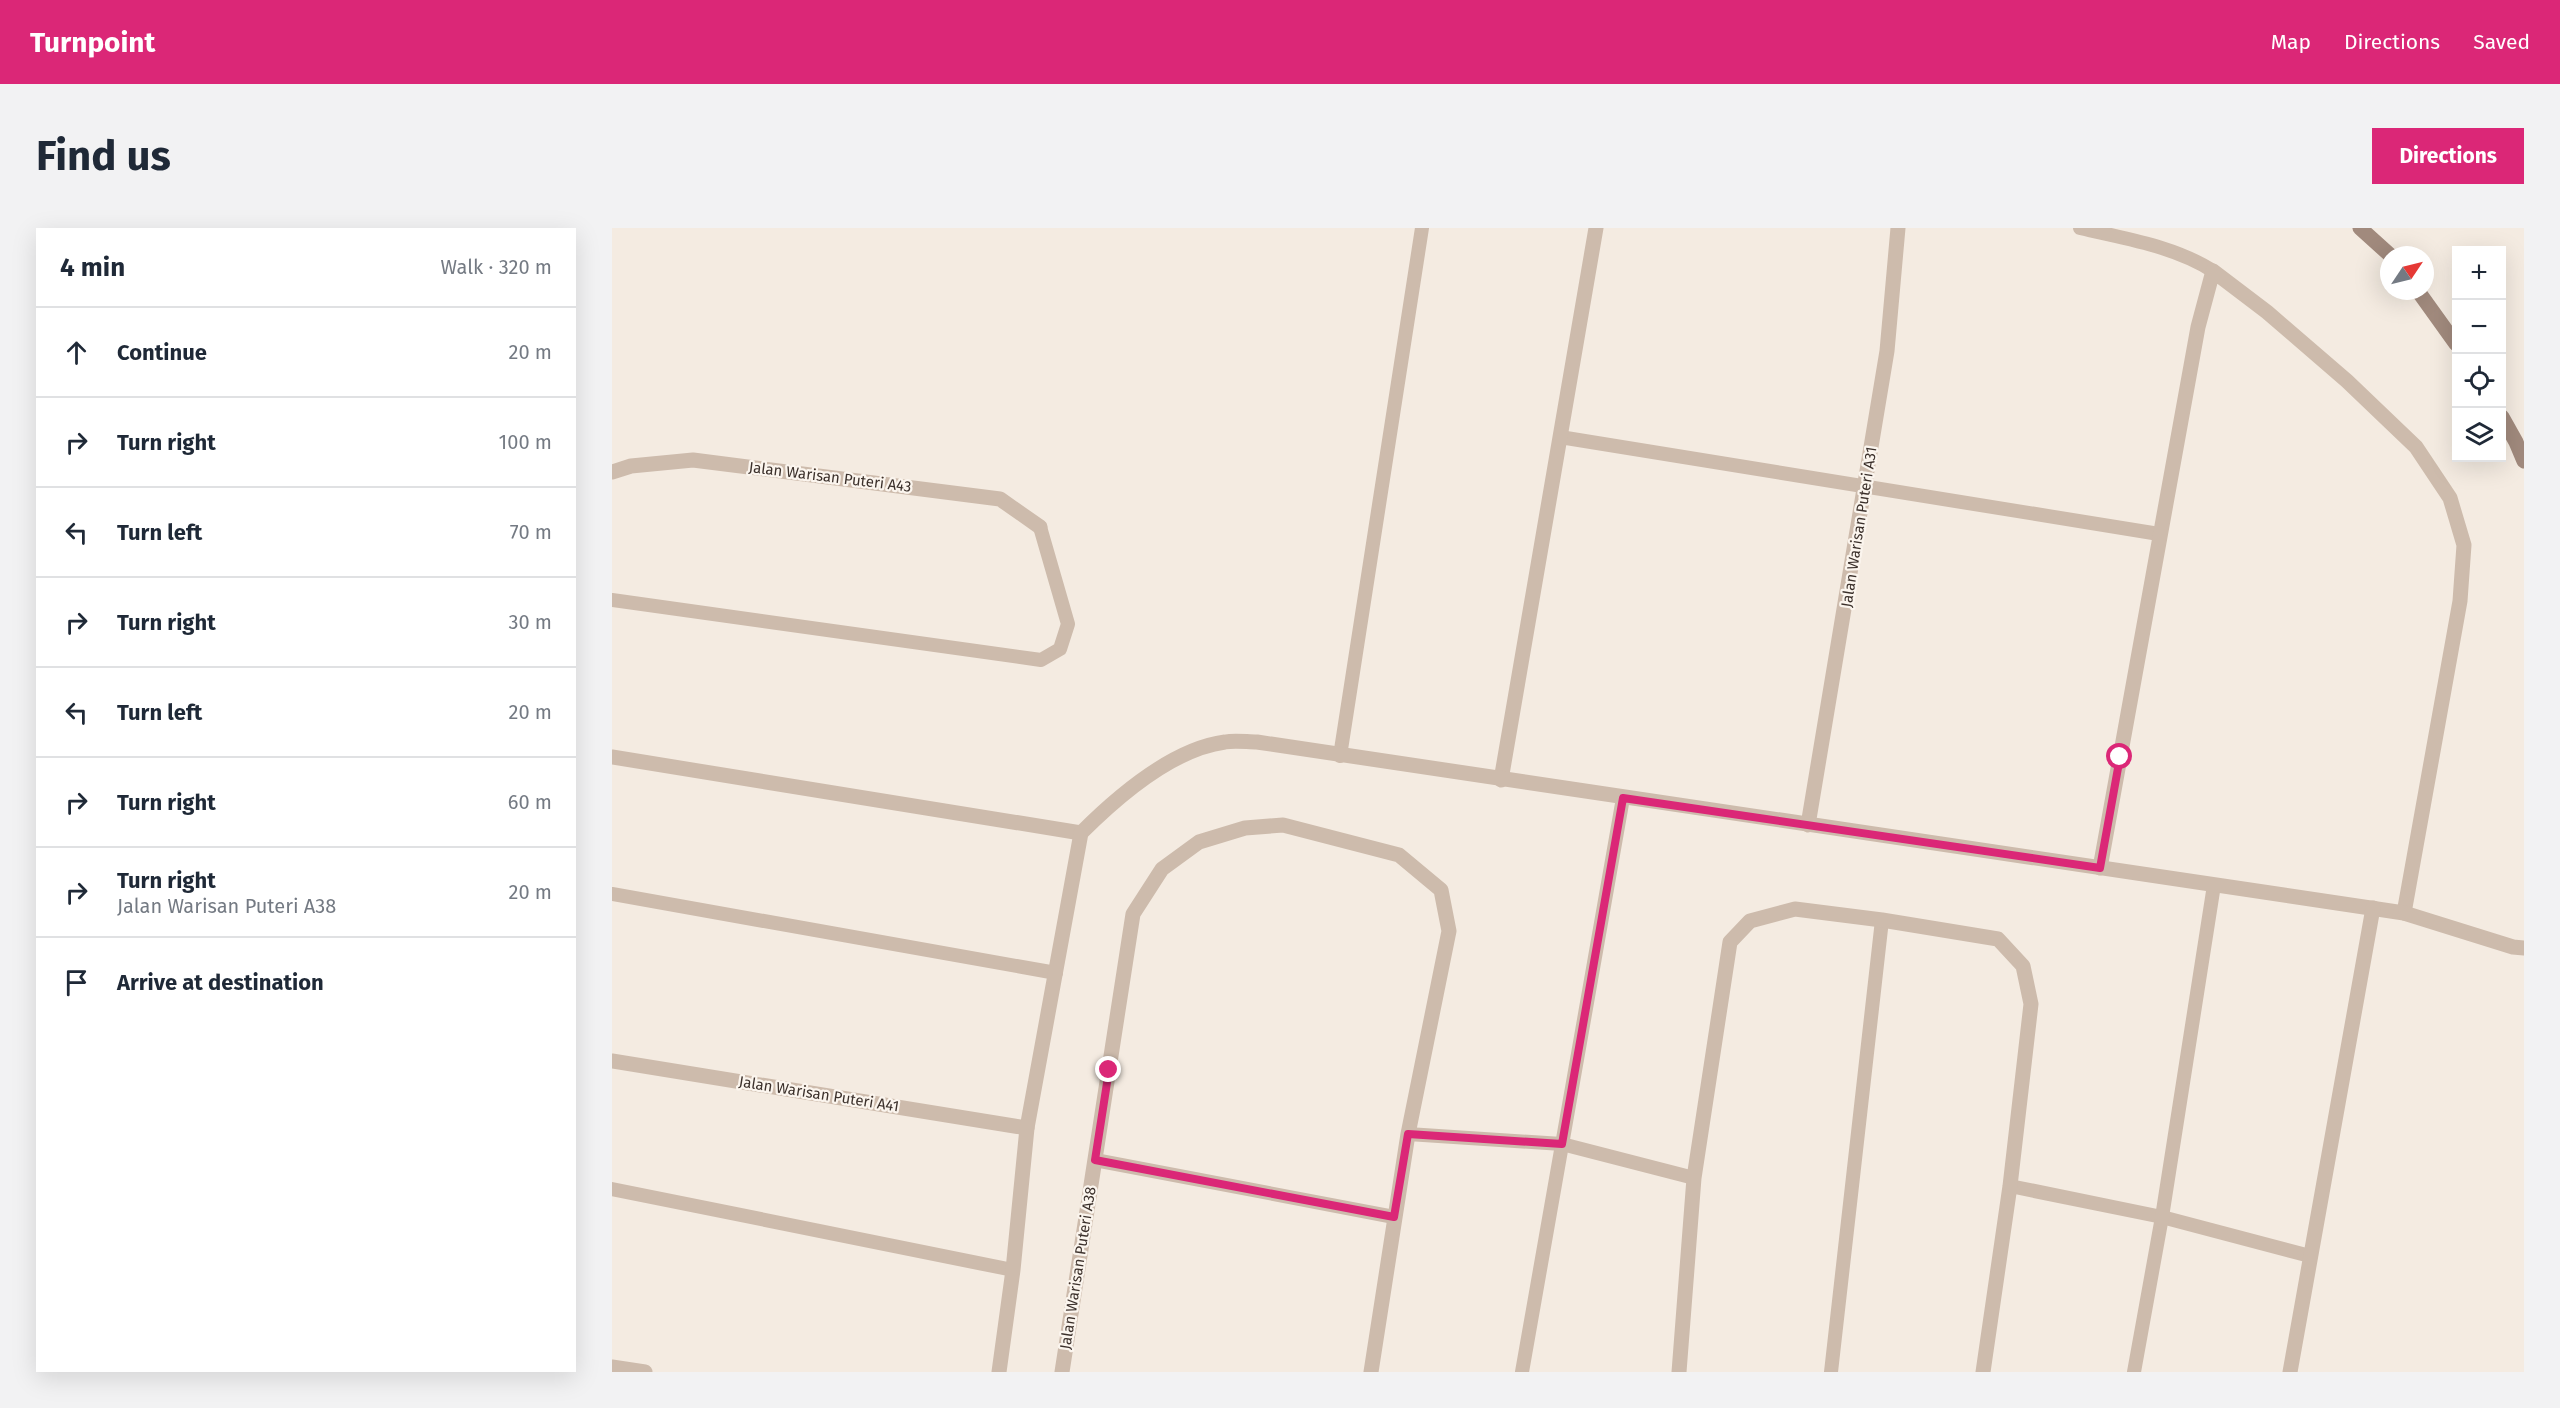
<!DOCTYPE html>
<meta charset="utf-8">
<style>
body{margin:0;font-family:"Fira Sans",sans-serif;background:#f2f2f3;color:#1f2937}
.controls{position:absolute;right:18px;top:18px;display:grid;overflow:hidden;border-radius:0px;box-shadow:0 6px 24px #0002}
.controls button{width:54px;height:54px;display:grid;place-items:center;padding:0;border:0;border-bottom:2px solid #e0e1e3;background:#fff;color:#1f2937;font:30px sans-serif}
.compass{position:absolute;left:1768px;top:18px;width:54px;height:54px;border-radius:50%;background:#fff;box-shadow:0 6px 24px #0002;rotate:55deg}
.stop{position:absolute;width:18px;height:18px;margin:-14px;border:4px solid #db2777;border-radius:50%;background:#fff}
.stop.end{background:#db2777;border-color:#fff;box-shadow:0 2px 6px #0008}
.list{margin:0;padding:0;list-style:none}
h2{display:flex;justify-content:space-between;align-items:center;height:78px;margin:0;padding:0 24px;font-size:26px}
h2 small{font-size:20px;font-weight:400;color:#747a83}
.list li{display:grid;grid-template-columns:39px 1fr auto;gap:18px;align-items:center;box-sizing:border-box;height:90px;padding:0 24px;border-top:2px solid #e0e1e3}
.list b{display:block;font-size:22px;white-space:nowrap}
.list p{margin:0;font-size:20px;white-space:nowrap;color:#747a83}
.list em{font-size:20px;font-style:normal;color:#747a83}
.icon{flex:none;width:33px;height:33px;fill:none;stroke:currentColor;stroke-width:2;stroke-linecap:round;stroke-linejoin:round}
.map{position:relative;flex:none;width:1912px;height:1144px;overflow:hidden;border-radius:0px}
header{display:flex;align-items:center;gap:36px;box-sizing:border-box;height:84px;padding:0 30px;background:#db2777;color:#fff}
header strong{font-size:28px}
nav{display:flex;gap:33px;margin-inline-start:auto;font-size:21px}
.intro{display:flex;align-items:center;justify-content:space-between;box-sizing:border-box;height:144px;padding:0 36px}
h1{margin:0;font-size:42px}
.button{padding:15px 27px;border-radius:0px;background:#db2777;color:#fff;font-size:21px;font-weight:700}
main{display:flex;gap:36px;padding:0 36px}
aside{flex:1;background:#fff;border-radius:0px;box-shadow:0 6px 24px #0002}
.map>svg:first-child{display:block}
.lines{fill:none;stroke-linecap:round;stroke-linejoin:round}
.lane{stroke:#cdbbac;stroke-width:14}
.street{stroke:#cdbbac;stroke-width:15}
.secondary{stroke:#a18a7d;stroke-width:15}
.route{stroke:#db2777;stroke-width:8}
.labels{text-anchor:middle;dominant-baseline:central;stroke-width:4.5;stroke-linejoin:round;paint-order:stroke}
.street-label{font-size:15px;fill:#3b302b;stroke:#fbf5ee}
</style>
<header>
<strong>Turnpoint</strong>
<nav><a>Map</a><a>Directions</a><a>Saved</a></nav>
</header>
<div class="intro"><h1>Find us</h1><a class="button">Directions</a></div>
<main>
<aside>
<h2>4 min<small>Walk · 320 m</small></h2>
<ul class="list">
<li><svg class="icon" aria-label="ahead" viewBox="0 0 24 24"><path d="M12 20V5M6 11l6-6 6 6"/></svg><div><b>Continue</b></div><em>20 m</em></li>
<li><svg class="icon" aria-label="right" viewBox="0 0 24 24"><path d="M7 20v-9h11M14 6l5 5-5 5"/></svg><div><b>Turn right</b></div><em>100 m</em></li>
<li><svg class="icon" aria-label="left" viewBox="0 0 24 24"><path d="M17 20v-9H6M10 6l-5 5 5 5"/></svg><div><b>Turn left</b></div><em>70 m</em></li>
<li><svg class="icon" aria-label="right" viewBox="0 0 24 24"><path d="M7 20v-9h11M14 6l5 5-5 5"/></svg><div><b>Turn right</b></div><em>30 m</em></li>
<li><svg class="icon" aria-label="left" viewBox="0 0 24 24"><path d="M17 20v-9H6M10 6l-5 5 5 5"/></svg><div><b>Turn left</b></div><em>20 m</em></li>
<li><svg class="icon" aria-label="right" viewBox="0 0 24 24"><path d="M7 20v-9h11M14 6l5 5-5 5"/></svg><div><b>Turn right</b></div><em>60 m</em></li>
<li><svg class="icon" aria-label="right" viewBox="0 0 24 24"><path d="M7 20v-9h11M14 6l5 5-5 5"/></svg><div><b>Turn right</b><p>Jalan Warisan Puteri A38</p></div><em>20 m</em></li>
<li><svg class="icon" aria-label="arrive" viewBox="0 0 24 24"><path d="M6 21V4h12l-3 4 3 4H6"/></svg><div><b>Arrive at destination</b></div></li>
</ul>
</aside>
<div class="map">
<svg width="1912" height="1144" viewBox="0 0 1912 1144">
<rect width="100%" height="100%" fill="#f4ebe1"/>
<g class="lines">
<!-- lane -->
<g class="lane">
<path d="M1468,0C1514,11 1562,18 1601,43"/>
<polyline points="948,209 1547,306"/>
<polyline points="0,372 429,432 448,421 456,396 428,299"/>
<polyline points="728,528 810,0"/>
<polyline points="0,666 444,745"/>
<polyline points="796,906 950,916 1082,950"/>
<polyline points="483,932 782,989"/>
<polyline points="1398,958 1550,989 1698,1028"/>
<polyline points="0,961 401,1042"/>
<polyline points="910,1144 1011,570"/>
<polyline points="1219,1144 1270,692"/>
<polyline points="1522,1144 1550,989 1602,657"/>
</g>
<!-- street -->
<g class="street">
<polyline points="0,244 19,238 81,232 388,271 428,299"/>
<polyline points="0,529 469,605"/>
<polyline points="889,552 984,0"/>
<polyline points="1196,597 1275,123 1286,0"/>
<polyline points="1488,640 1586,99 1601,43 1655,84 1735,153 1804,219 1838,270 1852,317 1848,373 1792,685"/>
<polyline points="0,833 415,900"/>
<polyline points="0,1139 33,1144"/>
<path d="M387,1144L401,1042L415,900L469,605C506,568 560,521 613,514C623,512 635,514 645,514L1792,685L1901,719L1912,720"/>
<polyline points="450,1144 521,686 550,641 587,614 633,600 671,597 787,627 829,662 837,703 796,906 759,1144"/>
<polyline points="1067,1144 1082,950 1118,714 1138,693 1183,681 1270,692 1386,711 1411,738 1419,776 1398,958 1371,1144"/>
<polyline points="1678,1144 1761,680"/>
</g>
<!-- secondary -->
<g class="secondary">
<polyline points="1748,0 1778,27"/>
<polyline points="1806,63 1844,116"/>
<polyline points="1890,189 1904,214 1912,233"/>
</g>
</g>
<g class="lines">
<!-- route -->
<polyline class="route" points="497,842 483,932 782,989 796,906 950,916 1011,570 1488,640 1508,529"/>
</g>
<g class="labels">
<!-- street labels -->
<g class="street-label">
<text transform="translate(218 249) rotate(7)">Jalan Warisan Puteri A43</text>
<text transform="translate(1247 299) rotate(-81)">Jalan Warisan Puteri A31</text>
<text transform="translate(207 866) rotate(9)">Jalan Warisan Puteri A41</text>
<text transform="translate(466 1040) rotate(-81)">Jalan Warisan Puteri A38</text>
</g>
</g>
</svg>
<div class="controls">
<button>+</button>
<button>−</button>
<button><svg class="icon" aria-label="locate" viewBox="0 0 24 24"><circle cx="12" cy="12" r="6"/><path d="M12 2v4M12 18v4M2 12h4M18 12h4"/></svg></button>
<button><svg class="icon" aria-label="layers" viewBox="0 0 24 24"><path d="M12 4l9 5-9 5-9-5zM3 14l9 5 9-5"/></svg></button>
</div>
<svg class="compass" viewBox="-18 -18 36 36"><path d="M0-13l5 13h-10z" fill="#e53935"/><path d="M0 13l5-13h-10z" fill="#747a83"/></svg>
<div class="stop" style="left:1508px;top:529px"></div>
<div class="stop end" style="left:497px;top:842px"></div>
</div>
</main>
